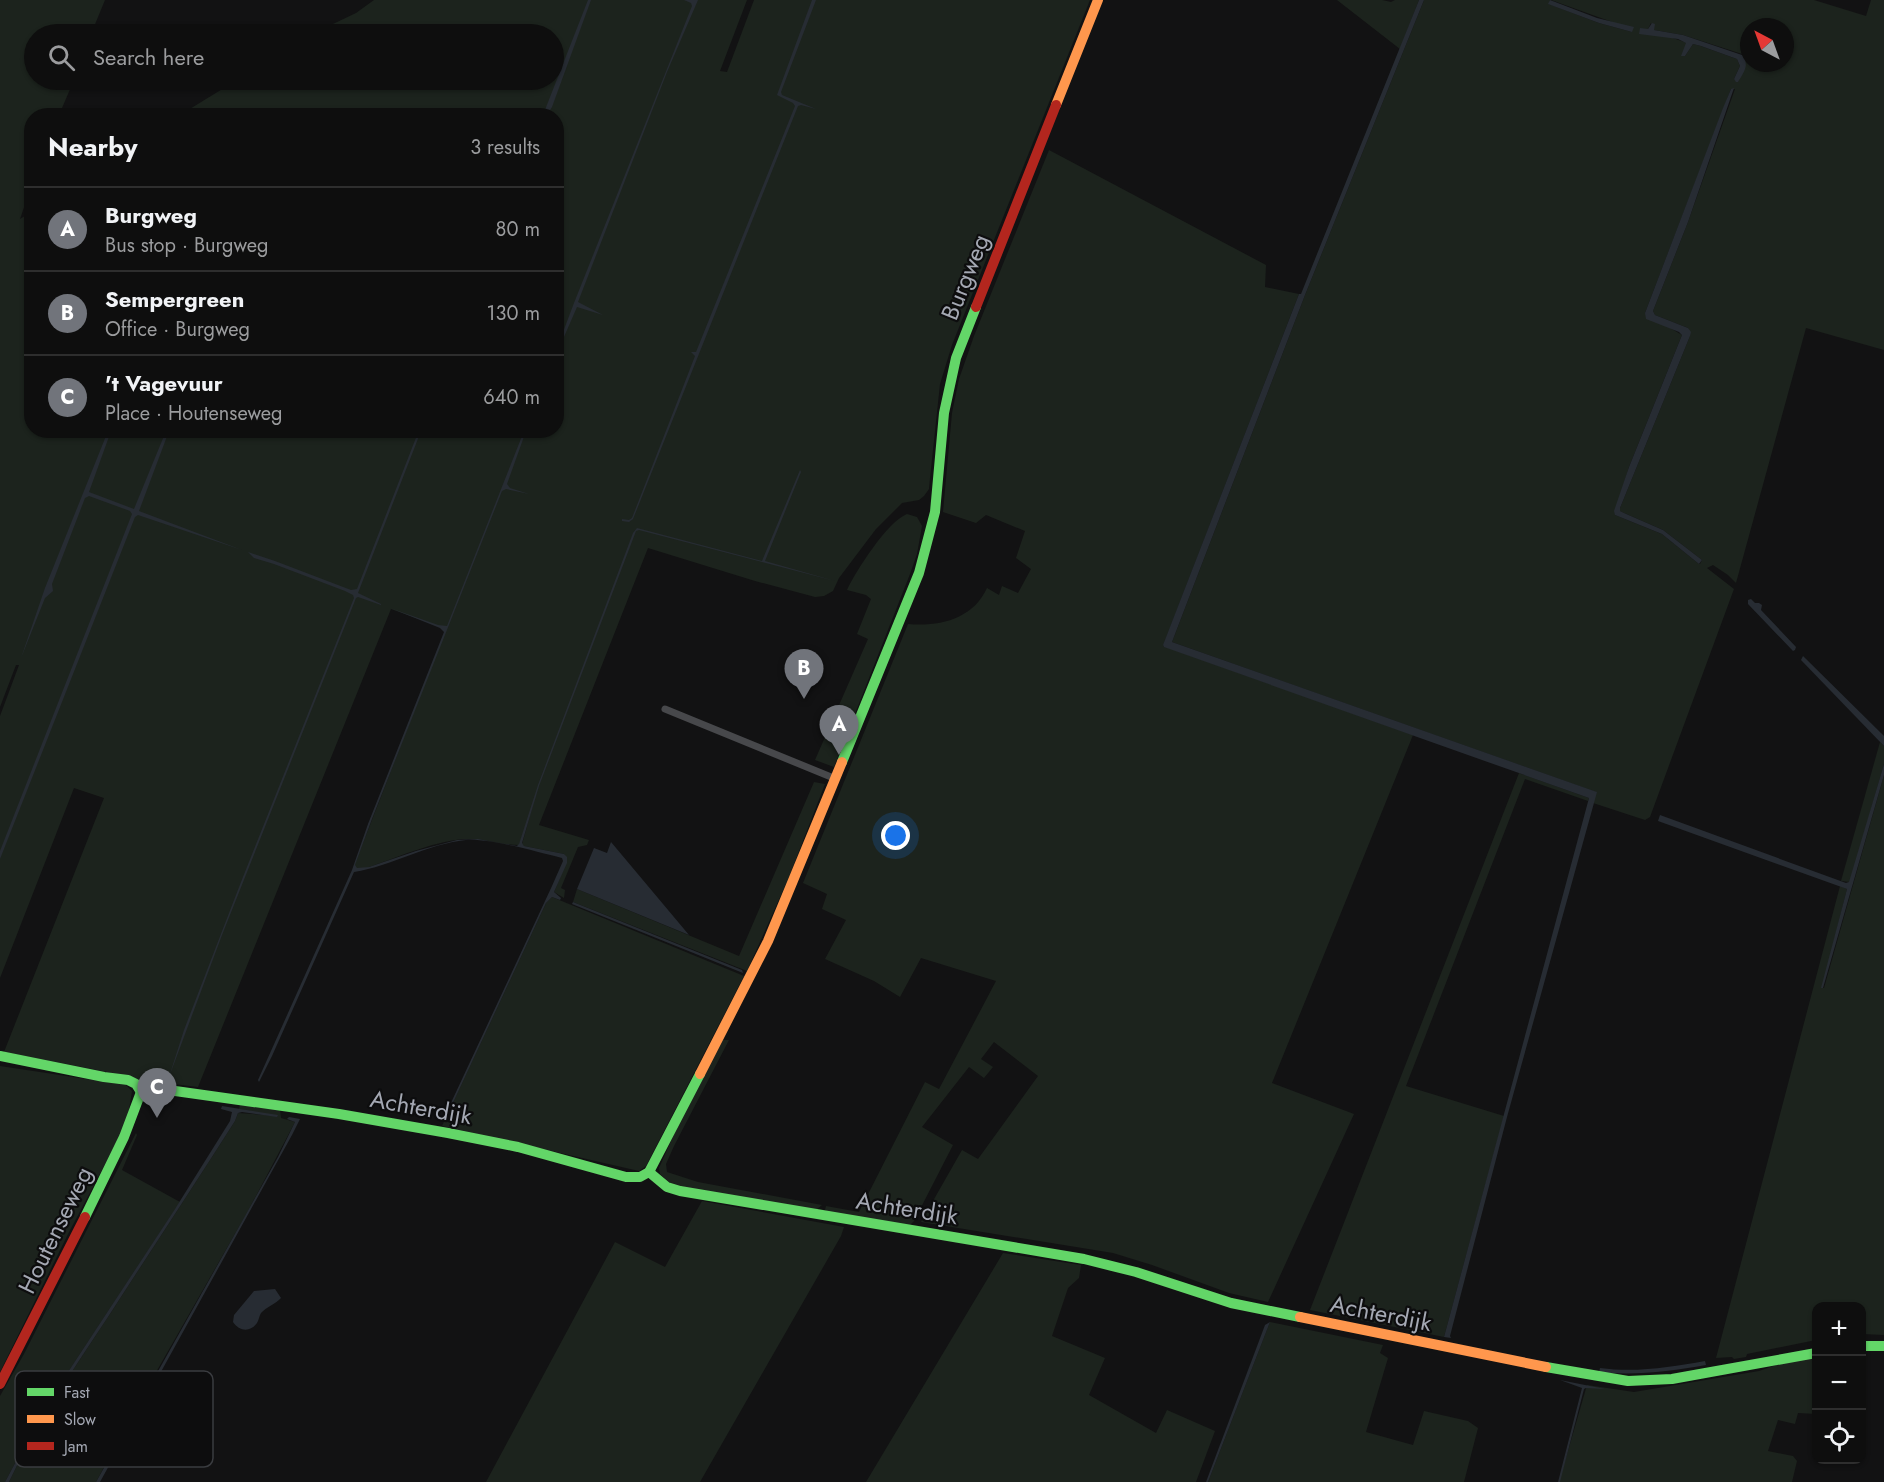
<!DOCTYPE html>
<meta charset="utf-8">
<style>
body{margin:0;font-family:Jost,sans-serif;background:#171717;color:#f1f3f6}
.controls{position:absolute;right:18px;bottom:18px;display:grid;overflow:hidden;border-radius:12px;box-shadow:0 2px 4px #0004}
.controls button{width:54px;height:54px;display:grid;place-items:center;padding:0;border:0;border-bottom:2px solid #2e2e2e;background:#0e0e0e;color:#f1f3f6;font:30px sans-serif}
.compass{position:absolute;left:1740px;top:18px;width:54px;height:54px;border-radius:50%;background:#0e0e0e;box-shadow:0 2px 4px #0004;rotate:319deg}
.you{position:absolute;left:896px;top:836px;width:21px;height:21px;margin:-15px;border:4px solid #fff;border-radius:50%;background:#1a73e8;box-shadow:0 0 0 9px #1a73e833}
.badge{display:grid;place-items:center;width:39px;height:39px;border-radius:50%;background:#71747b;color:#fff;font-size:20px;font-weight:700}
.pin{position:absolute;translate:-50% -50px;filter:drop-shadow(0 2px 3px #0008)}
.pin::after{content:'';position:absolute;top:32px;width:21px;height:18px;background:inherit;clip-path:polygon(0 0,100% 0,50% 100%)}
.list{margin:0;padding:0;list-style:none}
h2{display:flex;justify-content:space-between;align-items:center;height:78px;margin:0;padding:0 24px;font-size:26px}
h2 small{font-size:20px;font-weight:400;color:#9b9c9e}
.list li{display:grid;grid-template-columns:39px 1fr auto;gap:18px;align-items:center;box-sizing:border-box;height:84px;padding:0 24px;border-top:2px solid #2e2e2e}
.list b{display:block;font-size:22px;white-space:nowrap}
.list p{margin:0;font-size:20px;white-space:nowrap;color:#9b9c9e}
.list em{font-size:20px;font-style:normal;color:#9b9c9e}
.icon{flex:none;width:33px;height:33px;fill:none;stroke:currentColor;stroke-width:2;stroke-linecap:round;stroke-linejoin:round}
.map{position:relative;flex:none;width:1884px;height:1482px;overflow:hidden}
.search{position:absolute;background:#0e0e0e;box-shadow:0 2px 4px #0004;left:24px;top:24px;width:540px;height:66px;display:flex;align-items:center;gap:15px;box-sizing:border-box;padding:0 21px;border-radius:33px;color:#9b9c9e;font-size:22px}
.panel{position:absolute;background:#0e0e0e;box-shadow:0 2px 4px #0004;left:24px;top:108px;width:540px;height:330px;border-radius:24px}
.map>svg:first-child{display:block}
.green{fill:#1c231d;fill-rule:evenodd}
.water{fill:#272c33}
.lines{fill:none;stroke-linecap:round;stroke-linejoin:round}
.street{stroke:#47484b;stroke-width:7}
.fast{stroke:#63d668;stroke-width:10}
.slow{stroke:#ff974d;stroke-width:10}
.jam{stroke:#b3261e;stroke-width:10}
.labels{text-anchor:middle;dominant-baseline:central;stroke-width:4.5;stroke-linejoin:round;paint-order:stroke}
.street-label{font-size:24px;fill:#a4a8b3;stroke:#0d0d0e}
.key{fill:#0d0d0e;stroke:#3a3c40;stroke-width:1.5}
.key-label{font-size:16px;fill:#a4a8b3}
</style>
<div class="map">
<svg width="1884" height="1482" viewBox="0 0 1884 1482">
<rect width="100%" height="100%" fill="#121213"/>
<!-- green -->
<g class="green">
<path d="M0,0H105L91,34H34V80H74L59,115L32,116L31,187L20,219L31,212L32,430H556V116L180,115L237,80H554V34H312L356,13L374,0H747L720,71L727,72L754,0H1090L952,345L940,384L930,478L929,489L924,496L919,500L902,503L876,529L839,578L833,591L824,596L815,597L755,581L648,548L539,825L589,840L587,845L578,847L561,888L565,890L564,898L554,892L567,861L564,854L524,846L522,844L534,801L519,845C501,845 485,838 467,839C437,840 401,856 372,866C364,869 358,869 351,874L446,629L391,609L198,1087L149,1081L142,1084L133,1077L4,1052L104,798L74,788L0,978V716L19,665H16L0,707Z"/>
<polygon points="1337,0 1382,0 1391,2 1395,0 1419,0 1400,49"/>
<path d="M1424,0H1550L1549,4L1599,23L1632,32L1612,22L1551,0H1814L1866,16L1871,0H1884V350L1806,328L1736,583L1728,575L1713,565L1707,568L1734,589L1650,817L1645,820L1593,803L1596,792L1172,642L1305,295ZM1651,23L1654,30L1683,35L1742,54L1738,82L1734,79L1740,66L1737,59L1701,46L1693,44L1685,56H1682L1687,43L1648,29ZM1749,27H1785V63H1749ZM1731,89H1735L1688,222L1653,311L1655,315L1688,328L1690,336L1620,508V511L1624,513L1663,530L1702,560L1700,564H1699L1662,534L1615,515L1629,467L1682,335L1645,313Z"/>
<path d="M1049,150L1266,265L1265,287L1299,294L1163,646L1413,735L1272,1083L1354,1114L1268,1302L1229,1293L1152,1265L1113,1253L921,1222L962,1150L978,1159L1038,1076L994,1042L981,1059L993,1067L984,1078L969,1067L922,1127L953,1145L914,1221L910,1225L828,1212L825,1210L826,1206L859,1212L925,1082L939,1089L996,981L921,958L900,997L874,981L825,959L846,920L822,909L827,894L803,883L908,624C939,627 973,619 987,588L999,595L1002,586L1018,593L1031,569L1016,558L1025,531L986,515L976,523L943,512L952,413L959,379L974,336Z"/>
<path d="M907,514L917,517L922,526L917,554L910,574L834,767L815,760L868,639L857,634L871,599L866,595L847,590C856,571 887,522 907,514Z"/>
<polygon points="1880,742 1884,746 1884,764 1850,882 1841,881"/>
<polygon points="1519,773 1589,798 1588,801 1525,779 1406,1086 1504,1116 1444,1337 1310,1310"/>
<polygon points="1884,775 1884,1335 1862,1334 1862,1306 1816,1306 1816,1340 1747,1354 1746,1357 1734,1359 1732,1357 1716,1358 1840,886 1847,889 1822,988 1824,988"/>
<polygon points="814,782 825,784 789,877 747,971 573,902 577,889 739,956"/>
<polygon points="552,897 744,976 646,1166 639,1171 442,1126 546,903"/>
<polygon points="721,1040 729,1040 674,1146 666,1164 667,1172 698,1182 822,1205 816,1210 684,1187 669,1182 660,1174 659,1168 678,1125"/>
<polygon points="0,1066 126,1085 132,1091 128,1116 119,1138 68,1234 0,1372"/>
<path d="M240,1105L280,1110L281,1118L295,1122L294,1124L248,1211L135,1409L96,1482H9C36,1424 72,1371 108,1317C150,1252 193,1187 235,1121L238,1113L278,1116L239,1109Z"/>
<polygon points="136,1133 137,1135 122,1170 180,1202 45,1407 5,1482 0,1482 0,1396 24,1354"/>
<polygon points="702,1201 844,1227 841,1236 700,1482 486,1482 615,1242 665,1267"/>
<polygon points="1003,1253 1081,1265 1079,1278 1068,1288 1052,1336 1105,1358 1089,1395 1156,1433 1167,1410 1215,1431 1196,1482 866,1482"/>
<polygon points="1270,1322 1383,1345 1380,1353 1388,1358 1366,1432 1413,1445 1424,1411 1468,1421 1478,1428 1464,1482 1208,1482"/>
<polygon points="1816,1357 1816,1414 1798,1413 1795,1424 1778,1420 1768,1451 1793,1456 1797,1461 1792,1482 1559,1482 1587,1385 1634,1392 1759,1371 1776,1365"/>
</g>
<!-- water -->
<g class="water">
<polygon points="588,0 591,0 552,107 547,115 543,115"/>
<polygon points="684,0 698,0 667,72 578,302 603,315 577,307 557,353 557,348 574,303 692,6 691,3"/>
<polygon points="812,0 816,0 781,92 782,95 816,109 801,105 798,106 633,519 629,522 622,521 622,519 629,520 632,518 695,356 691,352 696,352 795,106 793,103 777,95"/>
<polygon points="1419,0 1424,0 1305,295 1172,642 1597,792 1507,1117 1450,1336 1451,1338 1444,1337 1589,798 1164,647 1163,645 1299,294 1301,294 1309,274"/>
<polygon points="1550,0 1597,18 1634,27 1632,32 1599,23 1548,4"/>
<path d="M1652,23L1655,24L1654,30L1683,35L1742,55C1750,65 1744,72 1738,82H1736L1734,79L1740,66L1737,59L1701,46L1693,44L1685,56H1681L1686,43L1678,39L1639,34L1640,28L1648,29Z"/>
<polygon points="1734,88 1688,222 1653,311 1655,315 1688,328 1691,332 1690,336 1620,508 1620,511 1624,513 1663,530 1702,560 1699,564 1662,534 1615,515 1614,511 1629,467 1682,335 1679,332 1646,319 1645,313 1723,108 1731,89"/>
<polygon points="419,430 421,431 358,593 381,604 381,605 358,597 356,598 222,935 169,1077 184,1030 241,882 354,598 353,595 345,591 274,564 254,558 248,552 275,561 351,590 357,589"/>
<polygon points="108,431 111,431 89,492 134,509 166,431 169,431 139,511 242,550 138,515 135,517 0,859 0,851 132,514 130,511 89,496 85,498 52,584 53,591 45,598 21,658 45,588"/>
<path d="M524,431H526L507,484L510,488L529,494L506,489L502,491L372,819L355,865L357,868L369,867L416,851L457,840L478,839L517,846L519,844L538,785L633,533L637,528L762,561L800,470L801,472L765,561L835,581L639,530L636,531L539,786L522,843L524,846L564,854L567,857V863L554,892L561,898L560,900L552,897L546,903L445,1120H443L552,886L563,861L562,858C537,852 489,838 466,840C427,844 392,866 354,872L272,1056L259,1082L258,1080L352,870L368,824L444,632L440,628L390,608L438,625L447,626Z"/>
<polygon points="1751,599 1755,603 1759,603 1762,605 1761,610 1796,647 1795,650 1793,651 1748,604 1748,600"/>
<polygon points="1803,656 1884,736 1884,746 1801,660"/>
<polygon points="1884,764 1884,775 1823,988 1821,988 1847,889 1658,821 1660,815 1846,883 1849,882"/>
<polygon points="611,842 689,935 577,889 594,848 607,853"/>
<polygon points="573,902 742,970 743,973 572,904"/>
<path d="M222,1106L278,1115L277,1117L242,1112L238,1113L235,1121C193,1187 150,1252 108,1317C72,1371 36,1424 9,1482H5L45,1407L175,1209L230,1121L232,1112L221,1109Z"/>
<polygon points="289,1117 300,1119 292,1135 100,1482 96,1482 278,1157 294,1124 295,1122 287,1119"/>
<path d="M275,1289L281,1298C276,1304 266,1307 261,1313C259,1316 259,1320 257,1323C250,1333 239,1331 233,1322L234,1315L254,1291Z"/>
<polygon points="1270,1322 1208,1482 1206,1482 1265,1325"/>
<path d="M1705,1361L1706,1365C1671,1371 1635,1376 1599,1372L1600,1368C1636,1373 1671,1367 1705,1361Z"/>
<polygon points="1560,1380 1605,1389 1586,1388 1584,1389 1560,1482 1558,1482 1582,1388"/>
</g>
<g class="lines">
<!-- street -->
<polyline class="street" points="665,709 836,779"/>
<!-- fast -->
<g class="fast">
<polyline points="842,762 919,573 935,512 944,413 956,358 976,307"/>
<polyline points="0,1056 104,1077 128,1080 136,1084 141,1092"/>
<polyline points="141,1092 149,1088 161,1089 339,1114 448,1133 518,1147 626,1177 640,1177 649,1172 700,1074"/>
<polyline points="649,1172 667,1187 680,1191 1084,1259 1136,1272 1231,1303 1300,1317"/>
<polyline points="85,1217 124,1137 141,1092"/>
<polyline points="1862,1346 1884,1346"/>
<polyline points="1546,1367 1628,1381 1672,1379 1816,1353"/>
</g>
<!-- slow -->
<g class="slow">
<polyline points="1056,105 1098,0"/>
<polyline points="700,1074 768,941 842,762"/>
<polyline points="1300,1317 1546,1367"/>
</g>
<!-- jam -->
<g class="jam">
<polyline points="976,307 1056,105"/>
<polyline points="0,1384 85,1217"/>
</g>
</g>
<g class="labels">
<!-- street labels -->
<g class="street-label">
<text transform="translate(965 277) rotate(-68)">Burgweg</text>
<text transform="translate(421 1107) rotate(10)">Achterdijk</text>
<text transform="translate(907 1208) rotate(9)">Achterdijk</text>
<text transform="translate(55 1230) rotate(-64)">Houtenseweg</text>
<text transform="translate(1381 1313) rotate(11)">Achterdijk</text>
</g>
</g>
<!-- legend -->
<rect x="15" y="1371" width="198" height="96" rx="9" class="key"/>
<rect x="27" y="1388" width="27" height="8" fill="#63d668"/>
<rect x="27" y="1415" width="27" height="8" fill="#ff974d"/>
<rect x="27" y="1442" width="27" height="8" fill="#b3261e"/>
<g class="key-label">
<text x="64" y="1398">Fast</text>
<text x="64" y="1425">Slow</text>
<text x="64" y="1452">Jam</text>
</g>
</svg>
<div class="controls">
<button>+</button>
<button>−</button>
<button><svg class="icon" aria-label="locate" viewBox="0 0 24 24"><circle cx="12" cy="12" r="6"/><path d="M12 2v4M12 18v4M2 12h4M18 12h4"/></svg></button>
</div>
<svg class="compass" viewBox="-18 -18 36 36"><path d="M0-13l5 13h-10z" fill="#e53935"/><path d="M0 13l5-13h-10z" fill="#9b9c9e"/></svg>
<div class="you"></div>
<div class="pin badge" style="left:839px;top:755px">A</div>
<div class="pin badge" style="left:804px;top:699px">B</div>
<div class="pin badge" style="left:157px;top:1118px">C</div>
<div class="search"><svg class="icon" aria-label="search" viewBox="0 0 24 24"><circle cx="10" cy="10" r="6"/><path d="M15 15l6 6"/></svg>Search here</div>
<section class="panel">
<h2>Nearby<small>3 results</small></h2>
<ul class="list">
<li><span class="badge">A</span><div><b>Burgweg</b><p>Bus stop · Burgweg</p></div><em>80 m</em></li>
<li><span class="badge">B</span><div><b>Sempergreen</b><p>Office · Burgweg</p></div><em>130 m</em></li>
<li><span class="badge">C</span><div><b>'t Vagevuur</b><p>Place · Houtenseweg</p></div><em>640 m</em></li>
</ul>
</section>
</div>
